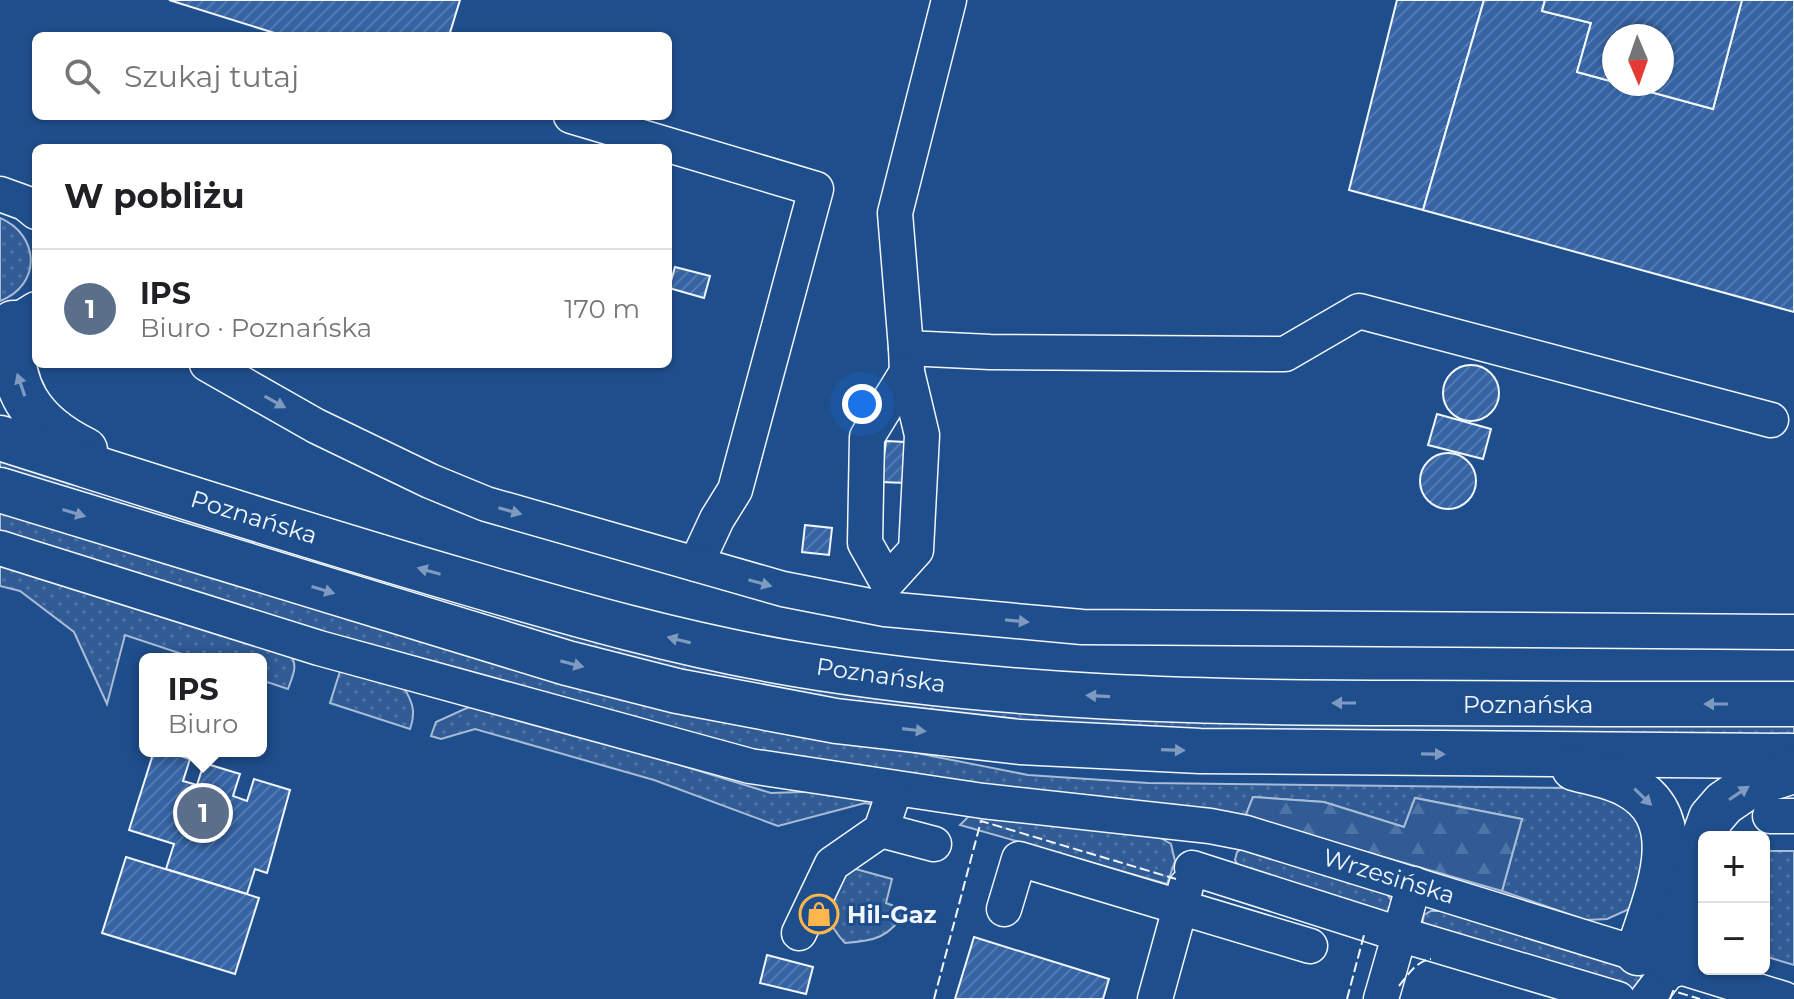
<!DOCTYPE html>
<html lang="pl">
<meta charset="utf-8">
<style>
body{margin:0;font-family:Montserrat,sans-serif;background:#f2f2f2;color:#202124}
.controls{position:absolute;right:24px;bottom:24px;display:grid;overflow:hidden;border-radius:12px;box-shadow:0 2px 6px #0004}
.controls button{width:72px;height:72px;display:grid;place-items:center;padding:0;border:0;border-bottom:2px solid #e0e0e0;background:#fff;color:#202124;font:40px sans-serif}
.compass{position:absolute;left:1602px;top:24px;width:72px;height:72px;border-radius:50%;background:#fff;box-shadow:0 2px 6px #0004;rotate:178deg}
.you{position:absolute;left:862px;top:404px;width:28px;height:28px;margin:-20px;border:6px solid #fff;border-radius:50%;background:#1a73e8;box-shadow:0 0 0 12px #1a73e833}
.badge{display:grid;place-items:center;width:52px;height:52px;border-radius:50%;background:#846436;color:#fff;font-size:26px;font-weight:700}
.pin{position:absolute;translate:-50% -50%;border:4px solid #fff;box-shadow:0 2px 8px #0006}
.popup{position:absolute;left:139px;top:653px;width:128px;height:104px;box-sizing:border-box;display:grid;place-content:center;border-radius:12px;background:#fff;filter:drop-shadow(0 2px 6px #0005);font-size:26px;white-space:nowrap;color:#757577}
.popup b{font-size:30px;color:#202124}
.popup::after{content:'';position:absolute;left:50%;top:100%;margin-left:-16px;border:16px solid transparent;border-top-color:#fff}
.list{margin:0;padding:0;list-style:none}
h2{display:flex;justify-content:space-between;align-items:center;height:104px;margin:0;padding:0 32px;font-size:34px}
h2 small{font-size:26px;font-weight:400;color:#757577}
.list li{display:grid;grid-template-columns:52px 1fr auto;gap:24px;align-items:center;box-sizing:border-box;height:120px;padding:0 32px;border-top:2px solid #e0e0e0}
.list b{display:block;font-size:30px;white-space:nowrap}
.list p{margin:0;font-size:26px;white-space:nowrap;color:#757577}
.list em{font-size:26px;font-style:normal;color:#757577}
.icon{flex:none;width:44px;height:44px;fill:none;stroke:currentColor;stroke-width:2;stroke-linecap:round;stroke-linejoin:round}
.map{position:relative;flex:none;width:1794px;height:999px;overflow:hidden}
.search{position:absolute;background:#fff;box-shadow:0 2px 6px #0004;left:32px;top:32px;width:640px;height:88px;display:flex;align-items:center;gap:20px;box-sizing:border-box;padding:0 28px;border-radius:12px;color:#757577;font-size:30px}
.panel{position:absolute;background:#fff;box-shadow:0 2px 6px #0004;left:32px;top:144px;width:640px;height:224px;border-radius:12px}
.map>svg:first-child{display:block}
.grass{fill:url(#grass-dots);stroke:#a8bbd7;stroke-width:2}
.forest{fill:url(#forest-firs);stroke:#a8bbd7;stroke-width:2}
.building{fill:url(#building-hatch);stroke:#f2f6ff;stroke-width:2}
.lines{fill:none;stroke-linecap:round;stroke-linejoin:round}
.minor-casing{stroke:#f2f6ff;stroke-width:37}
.major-casing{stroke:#f2f6ff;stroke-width:47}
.minor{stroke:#1f4e8c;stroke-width:34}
.major{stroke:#1f4e8c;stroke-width:44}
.fence{stroke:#f2f6ff;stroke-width:2;stroke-dasharray:10 4;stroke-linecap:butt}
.oneway{fill:#7e9ac0}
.labels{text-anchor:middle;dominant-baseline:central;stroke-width:6;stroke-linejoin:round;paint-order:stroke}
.street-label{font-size:24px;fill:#f2f6ff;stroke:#1f4e8c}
.poi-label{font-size:24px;font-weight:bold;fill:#f2f6ff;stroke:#1f4e8c;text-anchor:start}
</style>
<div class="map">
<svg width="1794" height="999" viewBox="0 0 1794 999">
<defs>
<pattern id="grass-dots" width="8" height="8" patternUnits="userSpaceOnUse" patternTransform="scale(2)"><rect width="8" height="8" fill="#305b95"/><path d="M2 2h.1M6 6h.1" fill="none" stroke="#4e73a5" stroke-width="1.8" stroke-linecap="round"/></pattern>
<pattern id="forest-firs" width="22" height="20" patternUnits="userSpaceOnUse" patternTransform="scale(2)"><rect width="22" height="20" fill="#305b95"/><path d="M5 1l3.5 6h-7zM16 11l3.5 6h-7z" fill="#4e73a5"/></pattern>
<pattern id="building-hatch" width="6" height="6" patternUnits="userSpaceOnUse" patternTransform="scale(2)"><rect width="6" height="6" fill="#3563a3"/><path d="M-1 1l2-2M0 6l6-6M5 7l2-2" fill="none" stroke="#537ab1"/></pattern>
</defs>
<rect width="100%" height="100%" fill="#1f4e8c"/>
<!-- grass -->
<g class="grass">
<path d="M0,218C40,235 42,285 0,301Z"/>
<polygon points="0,453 722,664 1794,719 1794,741 1393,738 996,724 686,678 0,474"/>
<polygon points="0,505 871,744 1028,775 1148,783 1572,788 1608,792 1650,832 1636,906 1607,919 1586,920 1502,891 1522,819 1415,798 1404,827 1324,802 1253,797 1245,817 986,791 764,755 339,642 0,534"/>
<path d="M0,561L289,653C299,665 293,675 288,689L261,680V659H197L125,635L107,704L74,632L20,591L0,586Z"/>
<path d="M341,668L404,688C413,703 416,712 410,729L330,703Z"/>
<polygon points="469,707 543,723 771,793 832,791 874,798 874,805 865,803 778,826 654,780 475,729 441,739 431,736 436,722"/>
<polygon points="970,815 1157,836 1171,844 1175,861 1167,884 960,825"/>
<polygon points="1242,849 1385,892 1392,901 1388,912 1379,914 1242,872 1235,860 1237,852"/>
<polygon points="1764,851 1794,851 1794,965 1764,956"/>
<path d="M852,868L892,879L886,903L905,910C891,938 873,941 845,943C831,928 817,904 832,885C837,878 846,873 852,868Z"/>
<polygon points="1431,911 1441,911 1639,971 1642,979 1640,991 1628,996 1422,925 1424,915"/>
</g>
<!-- forest -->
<polygon class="forest" points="1253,797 1324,802 1404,827 1415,798 1522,819 1502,891 1245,817"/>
<!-- building -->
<g class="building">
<polygon points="169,0 460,0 449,36 284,36"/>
<polygon points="1397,0 1484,0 1423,210 1349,190"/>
<polygon points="1484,0 1545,0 1542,11 1591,23 1577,72 1713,109 1742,0 1794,0 1794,312 1423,210"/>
<polygon points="1545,0 1742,0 1713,109 1621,84 1662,84 1662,36 1614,36 1614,82 1577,72 1591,23 1542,11"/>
<polygon points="675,267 710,276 704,298 669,288"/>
<circle cx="1471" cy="393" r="28"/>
<polygon points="1437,414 1491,429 1483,459 1428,445"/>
<polygon points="886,441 905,442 906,483 881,482"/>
<circle cx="1448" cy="481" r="28"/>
<polygon points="805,525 832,528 829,555 802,552"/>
<polygon points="154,751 164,751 190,759 183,781 197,785 204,763 240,774 233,796 247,801 254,779 290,790 267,873 255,869 247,894 166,869 174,844 129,830"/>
<polygon points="126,857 259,898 235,974 102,933"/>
<polygon points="974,937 1109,979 1103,999 955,999"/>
<polygon points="767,955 813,967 806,994 760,983"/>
</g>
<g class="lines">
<defs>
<g id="minor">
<polyline points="571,116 816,189 735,490 717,519 696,564"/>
<polyline points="0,194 25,203 36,212"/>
<polyline points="0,326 13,323 36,309"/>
<polyline points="906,348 895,213 949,0"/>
<polyline points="207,364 316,426 430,481 486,504 783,589 885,609 1082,627 1794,632"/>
<polyline points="907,372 906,348 990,352 1285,354 1359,311 1771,420"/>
<polygon points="907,372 922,435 916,550 887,582 865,543 867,437"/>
<polyline points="0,548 319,648 750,766 983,801 1210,826 1246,833 1784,999"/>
<polyline points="1770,816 1794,816"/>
<polyline points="881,830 934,844"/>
<polyline points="1192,868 1399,934 1618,999"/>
<polyline points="1004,909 1019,859 1310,946"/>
<polyline points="799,933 832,864 881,830 895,789"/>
<polyline points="1155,999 1186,886"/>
<polyline points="1381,999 1414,884"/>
<polyline points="1647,999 1673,965"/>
</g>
<g id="major">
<path d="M13,323C7,386 30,423 85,450"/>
<path d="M0,438C155,487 309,537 465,582C574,614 683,645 795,664C998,698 1203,703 1408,703C1537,704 1665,704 1794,704"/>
<polyline points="0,490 567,663 677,691 836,721 1020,742 1200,751 1794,756"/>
<path d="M1574,768C1592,773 1612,776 1628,785C1694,820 1654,900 1638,953"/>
<polyline points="1673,965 1703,840 1711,818 1724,803 1752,784 1794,771"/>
</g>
</defs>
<!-- minor casing -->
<use href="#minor" class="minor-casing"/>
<!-- major casing -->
<use href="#major" class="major-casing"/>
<!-- minor -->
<use href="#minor" class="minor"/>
<!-- major -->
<use href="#major" class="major"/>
<!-- fence -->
<g class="fence">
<path d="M1399,986C1408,975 1416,961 1431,959"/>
<polyline points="934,999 981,821 1176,879"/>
<polyline points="1347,999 1364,935"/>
<polyline points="1670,999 1673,991 1700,999"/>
</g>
</g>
<!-- one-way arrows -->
<defs><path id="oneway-solid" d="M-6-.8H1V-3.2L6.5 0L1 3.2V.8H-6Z" transform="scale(2)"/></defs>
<g class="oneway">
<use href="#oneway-solid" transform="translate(21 385) rotate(-109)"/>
<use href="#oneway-solid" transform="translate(275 402) rotate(29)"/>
<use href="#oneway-solid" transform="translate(510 511) rotate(16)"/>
<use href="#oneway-solid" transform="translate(74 513) rotate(17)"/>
<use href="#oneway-solid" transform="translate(429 571) rotate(-164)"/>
<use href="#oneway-solid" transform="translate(760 583) rotate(16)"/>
<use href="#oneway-solid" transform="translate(323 590) rotate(17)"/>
<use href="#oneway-solid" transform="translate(1017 621) rotate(5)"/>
<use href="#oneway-solid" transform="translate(679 640) rotate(-166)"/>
<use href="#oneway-solid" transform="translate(572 664) rotate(15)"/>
<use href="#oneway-solid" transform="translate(1098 696) rotate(-177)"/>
<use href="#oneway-solid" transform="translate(1344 703) rotate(-180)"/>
<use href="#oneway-solid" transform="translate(1716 704) rotate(-180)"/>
<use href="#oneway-solid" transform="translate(914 730) rotate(7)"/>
<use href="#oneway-solid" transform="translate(1173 750) rotate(2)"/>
<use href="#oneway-solid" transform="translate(1433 754) rotate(1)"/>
<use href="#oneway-solid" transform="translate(1739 793) rotate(-34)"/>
<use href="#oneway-solid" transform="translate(1643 797) rotate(44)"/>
</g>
<!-- icons -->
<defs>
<symbol id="shop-ring" viewBox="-11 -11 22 22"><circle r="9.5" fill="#1f4e8c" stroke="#ffb74d" stroke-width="1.5"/><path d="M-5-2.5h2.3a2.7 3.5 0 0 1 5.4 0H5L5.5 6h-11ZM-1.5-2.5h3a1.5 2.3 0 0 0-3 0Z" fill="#ffb74d"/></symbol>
</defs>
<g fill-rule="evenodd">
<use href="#shop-ring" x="797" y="892" width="44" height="44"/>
</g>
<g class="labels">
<!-- street labels -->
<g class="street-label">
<text transform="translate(254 517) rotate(17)">Poznańska</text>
<text transform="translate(881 675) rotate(8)">Poznańska</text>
<text x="1528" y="704">Poznańska</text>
<text transform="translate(1389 876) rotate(17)">Wrzesińska</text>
</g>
<!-- poi labels -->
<g class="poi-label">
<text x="847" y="914">Hil-Gaz</text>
</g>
</g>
</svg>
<div class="controls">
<button>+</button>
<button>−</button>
</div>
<svg class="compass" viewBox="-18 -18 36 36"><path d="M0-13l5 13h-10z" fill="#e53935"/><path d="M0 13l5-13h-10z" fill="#757577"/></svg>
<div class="you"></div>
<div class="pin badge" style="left:203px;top:813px;background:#5c6f8a">1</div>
<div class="popup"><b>IPS</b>Biuro</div>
<div class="search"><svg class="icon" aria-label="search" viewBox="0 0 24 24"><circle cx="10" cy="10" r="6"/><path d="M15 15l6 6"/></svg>Szukaj tutaj</div>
<section class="panel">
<h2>W pobliżu<small></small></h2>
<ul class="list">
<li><span class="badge" style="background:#5c6f8a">1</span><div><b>IPS</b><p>Biuro · Poznańska</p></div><em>170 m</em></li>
</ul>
</section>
</div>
